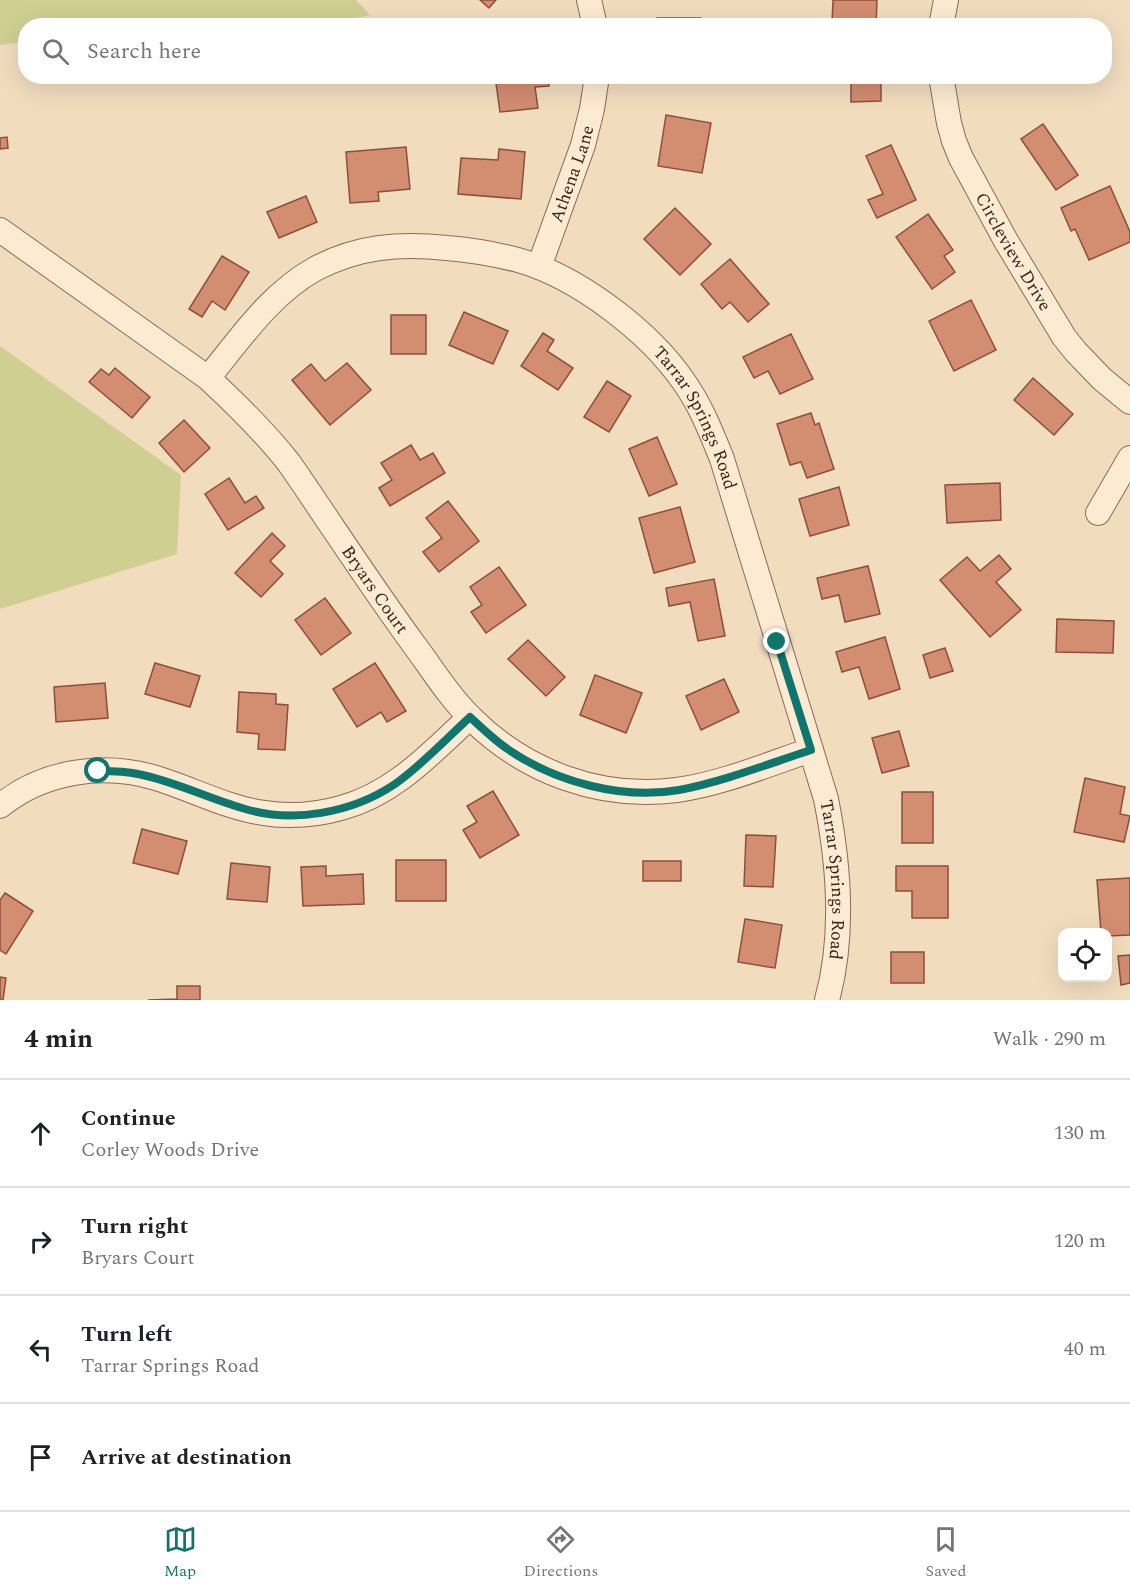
<!DOCTYPE html>
<meta charset="utf-8">
<style>
body{margin:0;font-family:Spectral,serif;background:#f2f2f2;color:#202124}
.controls{position:absolute;right:18px;bottom:18px;display:grid;overflow:hidden;border-radius:12px;box-shadow:0 6px 24px #0002}
.controls button{width:54px;height:54px;display:grid;place-items:center;padding:0;border:0;border-bottom:2px solid #e0e0e0;background:#fff;color:#202124;font:30px sans-serif}
.stop{position:absolute;width:18px;height:18px;margin:-14px;border:4px solid #0f766e;border-radius:50%;background:#fff}
.stop.end{background:#0f766e;border-color:#fff;box-shadow:0 2px 6px #0008}
.list{margin:0;padding:0;list-style:none}
h2{display:flex;justify-content:space-between;align-items:center;height:78px;margin:0;padding:0 24px;font-size:26px}
h2 small{font-size:20px;font-weight:400;color:#757577}
.list li{display:grid;grid-template-columns:39px 1fr auto;gap:18px;align-items:center;box-sizing:border-box;height:108px;padding:0 24px;border-top:2px solid #e0e0e0}
.list b{display:block;font-size:22px;white-space:nowrap}
.list p{margin:0;font-size:20px;white-space:nowrap;color:#757577}
.list em{font-size:20px;font-style:normal;color:#757577}
.icon{flex:none;width:33px;height:33px;fill:none;stroke:currentColor;stroke-width:2;stroke-linecap:round;stroke-linejoin:round}
.map{position:relative;flex:none;width:1130px;height:1000px;overflow:hidden}
.search{position:absolute;background:#fff;box-shadow:0 6px 24px #0002;left:18px;right:18px;top:18px;height:66px;display:flex;align-items:center;gap:15px;box-sizing:border-box;padding:0 21px;border-radius:24px;color:#757577;font-size:22px}
.sheet{height:510px;background:#fff}
nav{display:flex;justify-content:space-around;align-items:center;box-sizing:border-box;height:84px;border-top:2px solid #e0e0e0;background:#fff;font-size:16px;color:#757577}
nav a{display:grid;justify-items:center;gap:3px}
nav .on{color:#0f766e}
.map>svg:first-child{display:block}
.green{fill:#d0cf92}
.building{fill:#d38d71;stroke:#8d4f39;stroke-width:1.5}
.lines{fill:none;stroke-linecap:round;stroke-linejoin:round}
.minor-casing{stroke:#8b6b55;stroke-width:26}
.minor{stroke:#fcead2;stroke-width:24}
.route{stroke:#0f766e;stroke-width:8}
.labels{text-anchor:middle;dominant-baseline:central;stroke-width:4.5;stroke-linejoin:round;paint-order:stroke}
.street-label{font-size:18px;fill:#3a261b;stroke:#f8e7cf}
</style>
<div class="map">
<svg width="1130" height="1000" viewBox="0 0 1130 1000">
<rect width="100%" height="100%" fill="#f1dcbe"/>
<!-- green -->
<g class="green">
<polygon points="0,0 356,0 370,15 316,26 26,26 25,42 0,45"/>
<polygon points="0,346 181,475 177,554 0,609"/>
</g>
<!-- building -->
<g class="building">
<polygon points="480,0 496,0 489,8"/>
<polygon points="833,0 877,0 876,25 832,23"/>
<rect x="657" y="18" width="44" height="8"/>
<polygon points="495,76 548,76 549,86 535,87 538,108 500,112"/>
<polygon points="658,76 701,76 701,82 658,83"/>
<polygon points="851,76 881,76 881,101 851,102"/>
<polygon points="666,115 711,123 702,173 658,166"/>
<polygon points="1043,124 1078,175 1056,190 1021,139"/>
<polygon points="7,137 8,148 0,149 0,138"/>
<polygon points="891,145 916,200 877,218 868,200 883,194 866,156"/>
<polygon points="406,147 410,189 378,192 379,201 350,203 346,152"/>
<polygon points="499,149 525,152 521,199 458,194 461,158 498,160"/>
<polygon points="1110,186 1130,232 1130,242 1089,260 1075,229 1071,231 1061,208"/>
<polygon points="306,196 317,222 279,238 267,212"/>
<polygon points="675,208 711,244 680,275 644,239"/>
<polygon points="928,214 953,250 944,256 955,272 932,289 896,237"/>
<polygon points="222,256 249,272 225,310 212,301 202,317 189,309"/>
<polygon points="730,259 769,304 748,322 730,302 722,309 701,284"/>
<polygon points="971,300 996,350 954,371 929,321"/>
<polygon points="464,312 508,331 493,364 449,345"/>
<rect x="391" y="315" width="35" height="39"/>
<polygon points="543,333 554,340 547,351 573,368 558,390 521,366"/>
<polygon points="791,334 813,379 780,394 768,371 754,378 743,357"/>
<polygon points="347,363 371,390 330,425 292,380 311,364 325,381"/>
<polygon points="115,368 150,397 132,418 89,382 101,369 109,375"/>
<polygon points="1033,378 1073,414 1054,435 1014,400"/>
<polygon points="607,381 631,396 609,432 584,417"/>
<polygon points="811,413 815,425 819,423 834,469 807,478 801,462 790,465 777,424"/>
<polygon points="184,420 210,448 184,472 159,443"/>
<polygon points="657,437 677,484 649,496 629,449"/>
<polygon points="411,445 420,460 433,453 445,473 390,506 379,488 392,480 381,463"/>
<polygon points="229,478 245,503 256,496 264,508 228,530 205,494"/>
<polygon points="1000,483 1001,520 947,523 945,485"/>
<polygon points="839,487 849,525 810,536 799,499"/>
<polygon points="448,501 479,541 439,572 423,552 442,538 426,518"/>
<polygon points="680,507 695,562 654,573 639,518"/>
<polygon points="272,533 285,546 270,561 283,574 261,597 235,573"/>
<polygon points="999,555 1011,569 996,582 1021,610 990,637 940,580 967,557 980,571"/>
<polygon points="868,566 880,614 845,622 839,595 822,599 817,578"/>
<polygon points="499,567 526,605 486,633 471,612 482,605 470,587"/>
<polygon points="714,579 725,636 698,641 690,602 669,606 666,588"/>
<polygon points="325,598 351,633 321,655 295,620"/>
<polygon points="1057,619 1114,621 1113,653 1056,652"/>
<polygon points="885,637 900,689 869,699 859,667 842,672 836,652"/>
<polygon points="528,640 565,677 546,696 508,659"/>
<polygon points="945,648 953,671 930,678 923,655"/>
<polygon points="155,663 200,676 190,707 145,694"/>
<polygon points="375,663 406,711 387,722 381,712 357,727 333,689"/>
<polygon points="595,675 642,693 626,733 580,715"/>
<polygon points="724,679 739,712 701,730 686,696"/>
<polygon points="105,683 108,718 56,722 54,687"/>
<polygon points="239,692 276,694 276,704 288,705 285,750 258,749 259,734 237,732"/>
<polygon points="899,731 909,766 882,773 872,738"/>
<polygon points="1085,778 1125,787 1120,814 1130,816 1124,842 1074,832"/>
<polygon points="493,791 519,835 480,858 463,830 477,822 467,806"/>
<rect x="902" y="792" width="31" height="51"/>
<polygon points="142,829 187,841 178,874 133,863"/>
<polygon points="746,835 776,836 773,887 744,886"/>
<rect x="396" y="860" width="50" height="41"/>
<rect x="643" y="861" width="38" height="20"/>
<polygon points="231,863 270,867 267,902 227,899"/>
<polygon points="326,866 326,876 363,874 364,904 303,906 301,867"/>
<polygon points="896,866 948,866 948,918 912,918 912,891 896,891"/>
<polygon points="1130,878 1130,935 1108,936 1108,933 1101,933 1097,880"/>
<polygon points="5,893 33,911 6,954 0,950 0,900"/>
<polygon points="745,919 782,925 775,968 738,962"/>
<rect x="891" y="952" width="33" height="31"/>
<polygon points="1130,955 1130,983 1121,985 1118,956"/>
<polygon points="0,977 6,978 3,1000 0,1000"/>
<polygon points="177,986 200,986 200,1000 148,1000 177,999"/>
</g>
<g class="lines">
<defs>
<g id="minor">
<polyline points="589,0 595,26"/>
<polyline points="941,26 946,0"/>
<path id="s1" d="M941,76L949,123L954,141L961,158L1006,241L1064,337L1076,352L1102,379L1130,402"/>
<path id="s2" d="M0,230L208,378C237,405 265,432 289,463C301,480 313,498 325,516C354,559 384,604 415,646C433,670 449,697 471,718C525,772 600,800 677,790C721,784 769,764 811,750"/>
<path id="s3" d="M539,267L583,145L592,109L597,76"/>
<path id="s4" d="M208,378C240,339 270,294 315,269C358,246 400,243 447,248C471,250 495,254 518,260C578,277 649,331 684,382C701,406 711,432 722,459L826,799C839,864 845,935 827,1000"/>
<polyline points="1098,513 1130,458"/>
<path d="M0,806C43,771 103,762 156,778C192,789 227,808 264,813C290,817 316,815 341,808C394,794 431,753 470,717"/>
</g>
</defs>
<!-- minor casing -->
<use href="#minor" class="minor-casing"/>
<!-- minor -->
<use href="#minor" class="minor"/>
</g>
<g class="lines">
<!-- route -->
<path class="route" d="M98,771C111,771 125,771 138,774C174,781 207,798 242,808C292,824 352,813 395,784C422,765 446,739 470,717C483,729 495,741 509,750C556,782 622,800 679,790C725,781 768,764 811,750L777,642"/>
</g>
<g class="labels">
<!-- street labels -->
<g class="street-label">
<text stroke="none"><textPath href="#s3" startOffset="99">Athena Lane</textPath></text>
<text stroke="none"><textPath href="#s1" startOffset="192">Circleview Drive</textPath></text>
<text stroke="none"><textPath href="#s4" startOffset="608">Tarrar Springs Road</textPath></text>
<text stroke="none"><textPath href="#s2" startOffset="526">Bryars Court</textPath></text>
<text stroke="none"><textPath href="#s4" startOffset="1094">Tarrar Springs Road</textPath></text>
</g>
</g>
</svg>
<div class="controls">
<button><svg class="icon" aria-label="locate" viewBox="0 0 24 24"><circle cx="12" cy="12" r="6"/><path d="M12 2v4M12 18v4M2 12h4M18 12h4"/></svg></button>
</div>
<div class="stop" style="left:98px;top:771px"></div>
<div class="stop end" style="left:777px;top:642px"></div>
<div class="search"><svg class="icon" aria-label="search" viewBox="0 0 24 24"><circle cx="10" cy="10" r="6"/><path d="M15 15l6 6"/></svg>Search here</div>
</div>
<section class="sheet">
<h2>4 min<small>Walk · 290 m</small></h2>
<ul class="list">
<li><svg class="icon" aria-label="ahead" viewBox="0 0 24 24"><path d="M12 20V5M6 11l6-6 6 6"/></svg><div><b>Continue</b><p>Corley Woods Drive</p></div><em>130 m</em></li>
<li><svg class="icon" aria-label="right" viewBox="0 0 24 24"><path d="M7 20v-9h11M14 6l5 5-5 5"/></svg><div><b>Turn right</b><p>Bryars Court</p></div><em>120 m</em></li>
<li><svg class="icon" aria-label="left" viewBox="0 0 24 24"><path d="M17 20v-9H6M10 6l-5 5 5 5"/></svg><div><b>Turn left</b><p>Tarrar Springs Road</p></div><em>40 m</em></li>
<li><svg class="icon" aria-label="arrive" viewBox="0 0 24 24"><path d="M6 21V4h12l-3 4 3 4H6"/></svg><div><b>Arrive at destination</b></div></li>
</ul>
</section>
<nav>
<a class="on"><svg class="icon" aria-label="map" viewBox="0 0 24 24"><path d="M3 6l6-2 6 2 6-2v14l-6 2-6-2-6 2zM9 4v14M15 6v14"/></svg>Map</a>
<a><svg class="icon" aria-label="directions" viewBox="0 0 24 24"><path d="M12 3l9 9-9 9-9-9zM9 14v-3h6M13 9l2 2-2 2"/></svg>Directions</a>
<a><svg class="icon" aria-label="saved" viewBox="0 0 24 24"><path d="M7 4h10v16l-5-4-5 4z"/></svg>Saved</a>
</nav>
